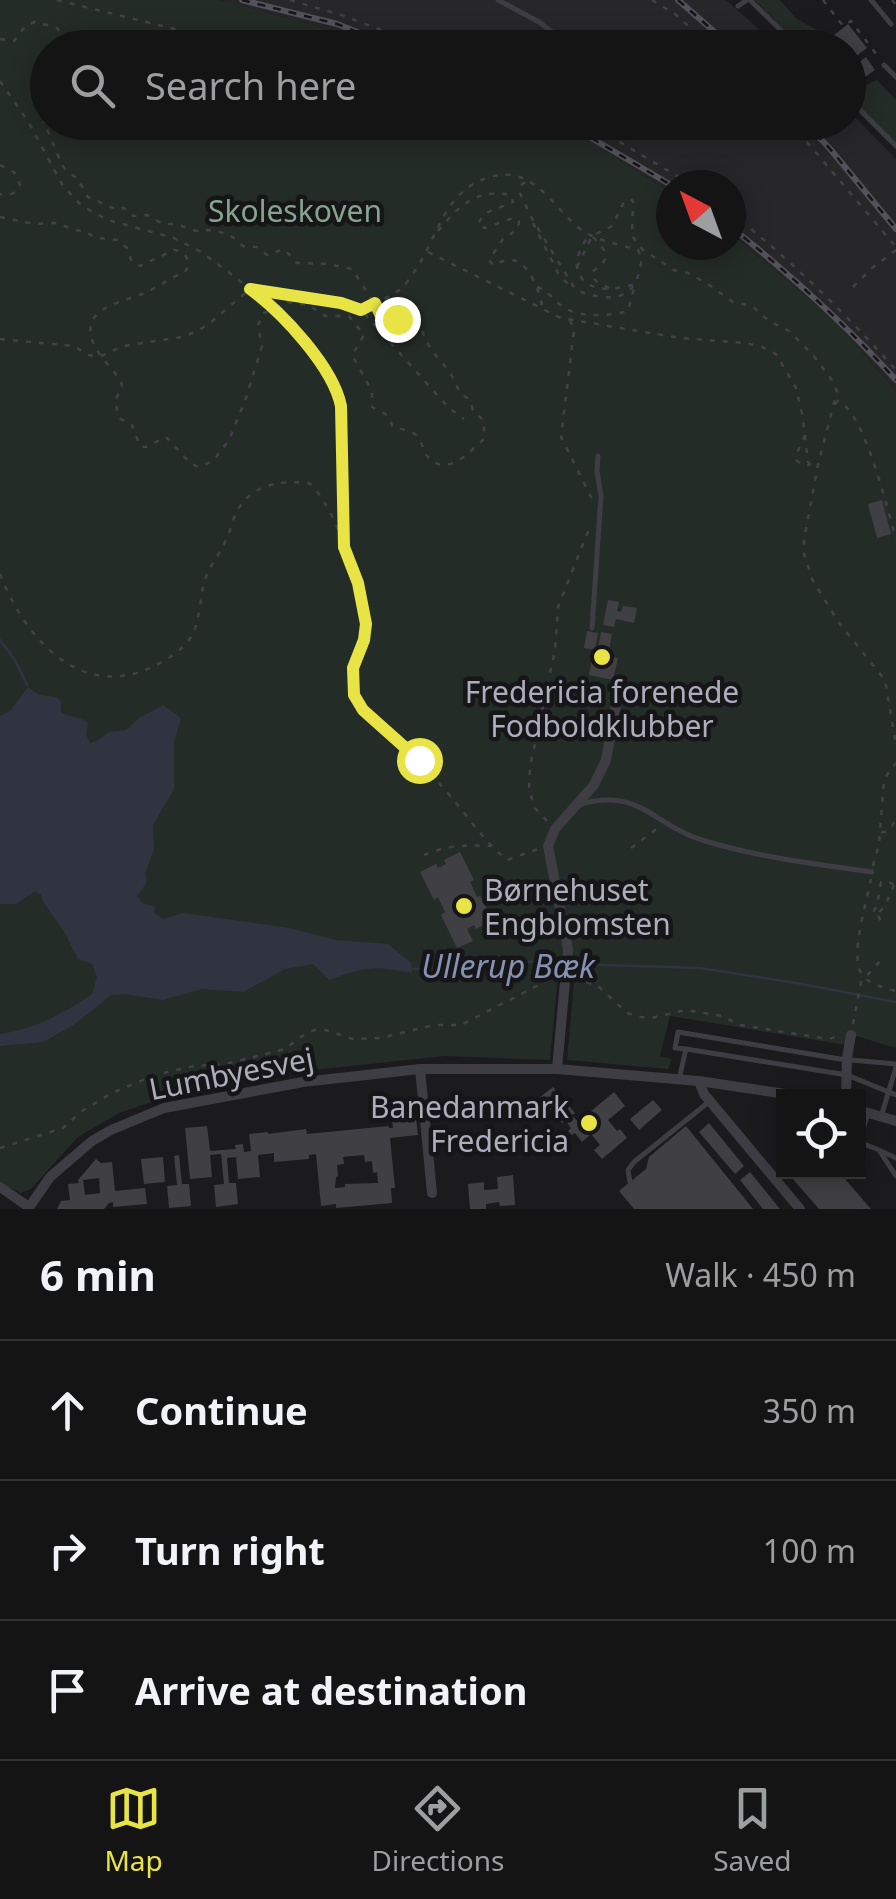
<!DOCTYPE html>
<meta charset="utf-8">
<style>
body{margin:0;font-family:"Noto Sans",sans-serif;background:#1d1d1e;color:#f1f3f6}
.controls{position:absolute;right:30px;bottom:30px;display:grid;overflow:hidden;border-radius:0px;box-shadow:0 5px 25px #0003}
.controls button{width:90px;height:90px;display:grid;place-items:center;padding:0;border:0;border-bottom:2px solid #333334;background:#141415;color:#f1f3f6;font:50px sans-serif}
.compass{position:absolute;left:656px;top:170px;width:90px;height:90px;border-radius:50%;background:#141415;box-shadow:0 5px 25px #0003;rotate:319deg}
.stop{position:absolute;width:30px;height:30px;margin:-22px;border:8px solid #e9e445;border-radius:50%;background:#fff}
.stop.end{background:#e9e445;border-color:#fff;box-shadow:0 2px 10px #0008}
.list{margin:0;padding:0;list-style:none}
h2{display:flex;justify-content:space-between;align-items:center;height:130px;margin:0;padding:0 40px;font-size:42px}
h2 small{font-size:32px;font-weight:400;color:#9d9ea0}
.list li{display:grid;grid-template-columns:65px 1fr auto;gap:30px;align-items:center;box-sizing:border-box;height:140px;padding:0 40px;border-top:2px solid #333334}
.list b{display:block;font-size:38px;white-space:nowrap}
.list em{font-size:32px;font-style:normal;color:#9d9ea0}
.icon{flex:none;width:55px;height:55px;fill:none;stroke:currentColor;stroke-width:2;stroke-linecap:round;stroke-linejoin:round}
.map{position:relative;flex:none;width:896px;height:1209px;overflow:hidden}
.search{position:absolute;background:#141415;box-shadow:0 5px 25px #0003;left:30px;right:30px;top:30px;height:110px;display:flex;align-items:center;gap:25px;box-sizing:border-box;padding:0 35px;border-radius:55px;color:#9d9ea0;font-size:38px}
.sheet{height:550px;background:#141415}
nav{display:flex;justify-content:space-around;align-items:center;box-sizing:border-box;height:140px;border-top:2px solid #333334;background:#141415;font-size:28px;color:#9d9ea0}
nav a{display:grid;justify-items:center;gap:5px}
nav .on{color:#e9e445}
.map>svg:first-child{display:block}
.built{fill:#272629}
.green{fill:#242c27}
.water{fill:#303440}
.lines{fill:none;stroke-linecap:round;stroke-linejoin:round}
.stream{stroke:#303440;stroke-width:2.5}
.building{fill:#403f43;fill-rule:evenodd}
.path{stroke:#424148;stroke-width:2.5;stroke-dasharray:5 8;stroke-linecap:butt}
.lane{stroke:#3e3d43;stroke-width:5}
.street{stroke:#3e3d43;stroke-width:10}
.rail-casing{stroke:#53525a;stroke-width:6}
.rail{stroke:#161517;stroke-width:2.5;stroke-dasharray:8;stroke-linecap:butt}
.route{stroke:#e9e445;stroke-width:12}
.poi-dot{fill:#e9e445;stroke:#161517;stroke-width:4}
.labels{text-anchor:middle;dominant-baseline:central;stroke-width:9;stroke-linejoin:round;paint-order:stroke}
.park-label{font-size:30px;fill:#86a591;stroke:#161517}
.poi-label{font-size:30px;fill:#adadbb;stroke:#161517}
.street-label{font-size:30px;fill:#adadbb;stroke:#161517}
.water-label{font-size:32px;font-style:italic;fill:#8791b4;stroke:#161517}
</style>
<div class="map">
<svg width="896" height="1209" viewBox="0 0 896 1209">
<rect width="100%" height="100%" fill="#1b1a1c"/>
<!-- built -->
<g class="built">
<polygon points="220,0 726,0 779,47 377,47 325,28"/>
<polygon points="849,111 896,159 896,391 836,322 731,233 731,185 671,185 671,193 583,136 557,123 848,122"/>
</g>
<!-- green -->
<g class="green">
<polygon points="0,0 220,0 325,28 377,47 48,48 48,122 557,123 583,136 671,193 671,245 731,245 731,233 836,322 896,391 896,1048 853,1035 846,1045 670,1016 660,1056 672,1059 668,1069 567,1060 574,981 558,978 550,1060 445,1056 313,1070 181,1093 121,1112 78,1137 30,1190 20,1193 0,1182"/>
<polygon points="755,0 780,0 797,19 819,31 830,47 801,47"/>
<polygon points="848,72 866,85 877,80 896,100 896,143 849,96"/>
</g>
<!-- water -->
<path class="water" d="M28,687L39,695L57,697L61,702V712C70,719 79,715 88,723L86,734L90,743L97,741L109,732L126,730L139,718L163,705L181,718L174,742V789L153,825L154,849L145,874L147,882L137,896L142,903L155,907L154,913L163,919L183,913L289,928L336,940L388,944L411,963L412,973C403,972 395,970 387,969C368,966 347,973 330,980L313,964L285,969L243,992L202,989L163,1000L125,994L111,995L75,1024L43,1042L0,1046V1034C36,1029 62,1014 92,994L97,977L92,964L78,959L64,931L44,903L41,895L35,891L16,904H0V716L10,711Z"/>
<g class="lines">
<!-- stream -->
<g class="stream">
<polyline points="0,640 15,660 27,685"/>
<polyline points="572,964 700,968 796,983 896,1002"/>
<polyline points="413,969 455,967 485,960 564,963"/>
</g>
</g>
<!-- building -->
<g class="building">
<polygon points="848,24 867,48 851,60 848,56 848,48 842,48 833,36"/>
<polygon points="866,57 875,70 865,77 855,65"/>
<polygon points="882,500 891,534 877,538 868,504"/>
<polygon points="608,600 619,602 617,611 621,612 623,606 637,608 634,623 616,619 614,627 603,625"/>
<polygon points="587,631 598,633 595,650 584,648"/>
<polygon points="601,632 612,634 608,656 618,658 613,680 589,675 593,653 597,654"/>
<polygon points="460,852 474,880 470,882 477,897 480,896 493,920 476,929 474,925 467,929 473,941 457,948 441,915 445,912 438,897 434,900 420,872 436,864 438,868 446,864 444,860"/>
<polygon points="553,1087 575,1113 572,1115 578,1122 614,1092 625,1106 608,1120 617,1131 620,1129 627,1138 602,1159 594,1150 600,1145 591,1134 582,1142 575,1133 572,1135 568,1131 571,1128 566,1121 562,1123 540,1097"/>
<polygon points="653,1100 662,1110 639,1130 630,1119"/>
<path d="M416,1118L418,1135L390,1138L395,1188H391L392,1203L336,1208V1204L321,1206L316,1154L309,1155V1159L274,1162V1153L258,1155L260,1177L238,1179L236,1157L227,1158L229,1183H236L238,1204L216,1207L214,1185L224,1184L221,1154L210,1155L212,1177L190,1179L185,1128L207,1126L210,1151L236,1149L235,1145L243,1144L244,1152L251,1151L249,1134L268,1132V1134L306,1129L307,1134L389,1126V1128H393L392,1120ZM364,1155L365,1162L372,1161L373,1173L377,1172L378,1183L345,1184V1187L335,1188L336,1177L338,1176L337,1165L344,1164L343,1157Z"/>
<polygon points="709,1123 744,1166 735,1174 699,1132"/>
<polygon points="686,1126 753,1209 634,1209 619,1191 646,1169 649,1157"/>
<polygon points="179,1155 182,1184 189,1184 191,1206 169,1208 167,1186 177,1185 174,1156"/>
<polygon points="163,1157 165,1182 144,1184 141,1159"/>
<path d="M96,1159L101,1163L112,1162L115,1191L145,1188L147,1204L113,1207V1202L109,1203L104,1209H57L61,1201L70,1200L68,1184L79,1183L78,1180ZM99,1178L100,1193L85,1195L83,1180Z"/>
<polygon points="750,1172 780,1209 763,1209 740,1180"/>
<polygon points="799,1172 839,1172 871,1209 819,1209 792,1178"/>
<polygon points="513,1175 515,1205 500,1206 499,1202 486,1204 486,1209 470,1209 468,1184 484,1182 484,1190 498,1189 497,1177"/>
</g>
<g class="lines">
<!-- path -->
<g class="path">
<polyline points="57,0 211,38 221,48"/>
<polyline points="290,0 341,15 430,48"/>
<polyline points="652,0 675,14 713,48"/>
<polyline points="823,0 843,26 851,21 880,59"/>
<polyline points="892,0 896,5"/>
<path d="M0,39L14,41L26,25L35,22C42,25 54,25 58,29L60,48"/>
<polyline points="215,39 258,48"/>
<polyline points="0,81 29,123 63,186 82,206 108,220 174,238 201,252 231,274 274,308 321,363 337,389 341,406 344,545"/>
<polyline points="586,122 692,185"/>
<polyline points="790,122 896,247"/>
<path d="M0,165L14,172L20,185C17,194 9,196 0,194"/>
<path d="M731,213C791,260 845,313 896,370"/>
<path d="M0,217L34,224L57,223L74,230L84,231L96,238L118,240L127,248L132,262L140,266L174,250C186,251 192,262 185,272C170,278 157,288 142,294C120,303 80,308 93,342C98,356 113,369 121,381L122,386L115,401L119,418L132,425L140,446L146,447L166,437L191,464L199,467L213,461L229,440L246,398L262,346L258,325L264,313L287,302L309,305L325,316H349L364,335L352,355L372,391V407L387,415L393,427C401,429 410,430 416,435C423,442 422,450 428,457C448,478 469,452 484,439V421L473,410L470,400L460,393L450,372L431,350L422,331L413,324L381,314L352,269L328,264L297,263L284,249L267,255L257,247L243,246L229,234L208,230L196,231L176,224H163L147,215L133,216L124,208L118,210L88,197L77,178L67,172L62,165L44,122L48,114"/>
<polyline points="533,223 559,275 572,288"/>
<path d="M438,231C459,206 476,188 511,195L513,202C501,209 482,208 478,226L485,228L513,218L519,221L518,229L503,239L489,260L493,265C498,263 504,260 510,260C527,258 541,293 542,307"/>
<path d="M593,237C608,253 612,258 592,272C591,281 602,284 609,288"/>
<polyline points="428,252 561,318 680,338 745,343 762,347 776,354 796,388 803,418 808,462 811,465 816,465"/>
<polyline points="577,267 592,236 612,226 624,202 630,199 633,201 632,236 643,250 674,270 688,273 708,284 733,302 752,306 769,321 789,331 813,355 834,383 837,391 818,465 804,540 804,554 813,581 839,623 885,680 896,745"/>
<path d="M537,287C548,290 553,300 563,307C579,318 610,316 628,311L635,284C616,290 582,295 577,267C575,257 584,244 588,235"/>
<polyline points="853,287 872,268 896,250"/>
<path d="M361,310C374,303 391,297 402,288C407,283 412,275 416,269C438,236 443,195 484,179C497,174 508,173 522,178C545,187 561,214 580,229C596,241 619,244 638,250L642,259C640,267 639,276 635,283C624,305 592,297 575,289L531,217L519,191L522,184L529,181"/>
<polyline points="570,320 574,330 561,437 593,501"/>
<polyline points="0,339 74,346 88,355 101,356 123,346 182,337 197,331 209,324 250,289 341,303 361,310 449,408 464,419"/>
<path d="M835,404L838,401C865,412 887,509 896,539"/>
<polyline points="805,435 798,451 797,461 803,465 810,465"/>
<path d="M0,574C24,636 78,700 150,668C165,661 184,650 192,635C200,620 200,599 204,583C209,565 218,558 225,542C230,533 232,522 236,513C251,484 279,480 309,483C332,501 367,594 366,623C366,649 344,670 356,697C362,712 376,721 387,731C410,752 431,773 451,797C469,818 485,842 507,860L538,849"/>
<polyline points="547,821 535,808 529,790 530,767 555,650 558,607 591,524"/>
<polyline points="881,832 886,832 892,826 896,818"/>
<polyline points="631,848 658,828"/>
<path d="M424,855C447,845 467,845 491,846"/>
<polyline points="873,866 879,844 884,779 896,763"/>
<path d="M871,879C867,901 850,954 861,973C867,984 885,988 896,991"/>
<path d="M894,885L886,904L877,915L874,911L877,905L881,882C887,881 891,883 896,886"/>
<polyline points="878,916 883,924"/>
<polyline points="574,978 598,986 627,1013 641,1017 651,1018 686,1010 722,1016 740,1025 828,1039 833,1038 841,1032"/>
<polyline points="853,1024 861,982 883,958"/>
<polyline points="0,1148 63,1128 82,1111 112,1093 155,1075 194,1066 226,1064 285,1049 305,1034 315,1030 326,1030 353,1039 381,1038 434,1025 461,1025 556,976"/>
</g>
<!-- lane -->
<g class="lane">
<polyline points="498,0 539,22 573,48"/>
<polyline points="750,0 799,48"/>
<polyline points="871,0 891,24"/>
<polyline points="738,6 747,0"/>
<polyline points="884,65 896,77"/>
<polyline points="848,98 896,146"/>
<polyline points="592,628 601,496 597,471 598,456"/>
<path d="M578,805C639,786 653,825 702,840C756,857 816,864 872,872"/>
<polyline points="686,1049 675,1048 678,1032 840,1059 896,1064"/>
<polyline points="679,1079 686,1049 847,1075 896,1095"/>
<polyline points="868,1113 859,1142 879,1150 896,1176"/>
<polyline points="881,1117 896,1067"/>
<polyline points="881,1151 896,1158"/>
<polyline points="630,1182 628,1170 634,1162 710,1101"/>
</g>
<!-- street -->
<g class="street">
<polyline points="420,1069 432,1193"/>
<polyline points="557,1069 568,949 548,846 555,829 594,785 606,760 619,689"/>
<polyline points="699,1081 704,1094 800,1209"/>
<polyline points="846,1096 847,1058 851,1035"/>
<polyline points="858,1110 896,1121"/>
<polyline points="0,1187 29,1207"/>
<polyline points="28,1209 50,1177 92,1141 111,1130 164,1108 303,1082 420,1069 557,1069 699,1081 799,1096"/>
</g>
<defs>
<g id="rail">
<polyline points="242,0 337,24 398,48"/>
<polyline points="678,0 733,48"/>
<polyline points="564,122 671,185"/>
<polyline points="805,122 831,150 896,229"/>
<path d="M731,227C790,274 845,324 896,380"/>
</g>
</defs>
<!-- rail casing -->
<use href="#rail" class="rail-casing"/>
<!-- rail -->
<use href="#rail" class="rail"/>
</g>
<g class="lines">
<!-- route -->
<path class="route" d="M397,319L380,314L375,303L361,310L341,303L250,289C283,313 333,367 341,406L344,547L358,583L366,624L364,640L353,668L354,695L363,710L419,760"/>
</g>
<!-- markers -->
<g class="poi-dot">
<circle cx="602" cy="657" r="10"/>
<circle cx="464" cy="906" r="10"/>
<circle cx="589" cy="1123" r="10"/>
</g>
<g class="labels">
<!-- park labels -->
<g class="park-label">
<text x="295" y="210">Skoleskoven</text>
</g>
<!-- poi labels -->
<g class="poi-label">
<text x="602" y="691">Fredericia forenede<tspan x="602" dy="34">Fodboldklubber</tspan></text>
<text x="484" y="889" text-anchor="start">Børnehuset<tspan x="484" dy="34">Engblomsten</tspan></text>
<text x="569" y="1106" text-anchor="end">Banedanmark<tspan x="569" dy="34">Fredericia</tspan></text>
</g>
<!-- street labels -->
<g class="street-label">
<text transform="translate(231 1073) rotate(-11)">Lumbyesvej</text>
</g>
<!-- water labels -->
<g class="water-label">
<text x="508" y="965">Ullerup Bæk</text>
</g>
</g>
</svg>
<div class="controls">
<button><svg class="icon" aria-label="locate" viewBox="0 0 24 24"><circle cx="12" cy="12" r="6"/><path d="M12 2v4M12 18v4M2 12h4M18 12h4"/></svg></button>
</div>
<svg class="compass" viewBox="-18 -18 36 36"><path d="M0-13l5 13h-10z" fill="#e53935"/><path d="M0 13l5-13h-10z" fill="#9d9ea0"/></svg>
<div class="stop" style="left:419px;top:760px"></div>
<div class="stop end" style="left:397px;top:319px"></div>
<div class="search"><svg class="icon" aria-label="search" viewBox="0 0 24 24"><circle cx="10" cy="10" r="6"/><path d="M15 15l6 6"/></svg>Search here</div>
</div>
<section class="sheet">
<h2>6 min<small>Walk · 450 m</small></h2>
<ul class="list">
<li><svg class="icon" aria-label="ahead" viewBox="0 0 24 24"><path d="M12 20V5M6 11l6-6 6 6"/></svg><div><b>Continue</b></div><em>350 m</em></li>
<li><svg class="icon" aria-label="right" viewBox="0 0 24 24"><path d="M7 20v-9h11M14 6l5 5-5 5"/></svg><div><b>Turn right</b></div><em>100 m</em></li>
<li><svg class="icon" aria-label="arrive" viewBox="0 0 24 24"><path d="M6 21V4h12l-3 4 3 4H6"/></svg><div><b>Arrive at destination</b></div></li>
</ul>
</section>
<nav>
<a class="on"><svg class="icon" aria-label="map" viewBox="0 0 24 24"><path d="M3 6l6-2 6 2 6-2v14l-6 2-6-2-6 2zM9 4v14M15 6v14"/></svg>Map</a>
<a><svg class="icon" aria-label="directions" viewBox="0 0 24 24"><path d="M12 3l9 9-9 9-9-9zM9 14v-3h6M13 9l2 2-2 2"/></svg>Directions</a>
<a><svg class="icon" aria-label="saved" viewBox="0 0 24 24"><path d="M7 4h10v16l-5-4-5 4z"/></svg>Saved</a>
</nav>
